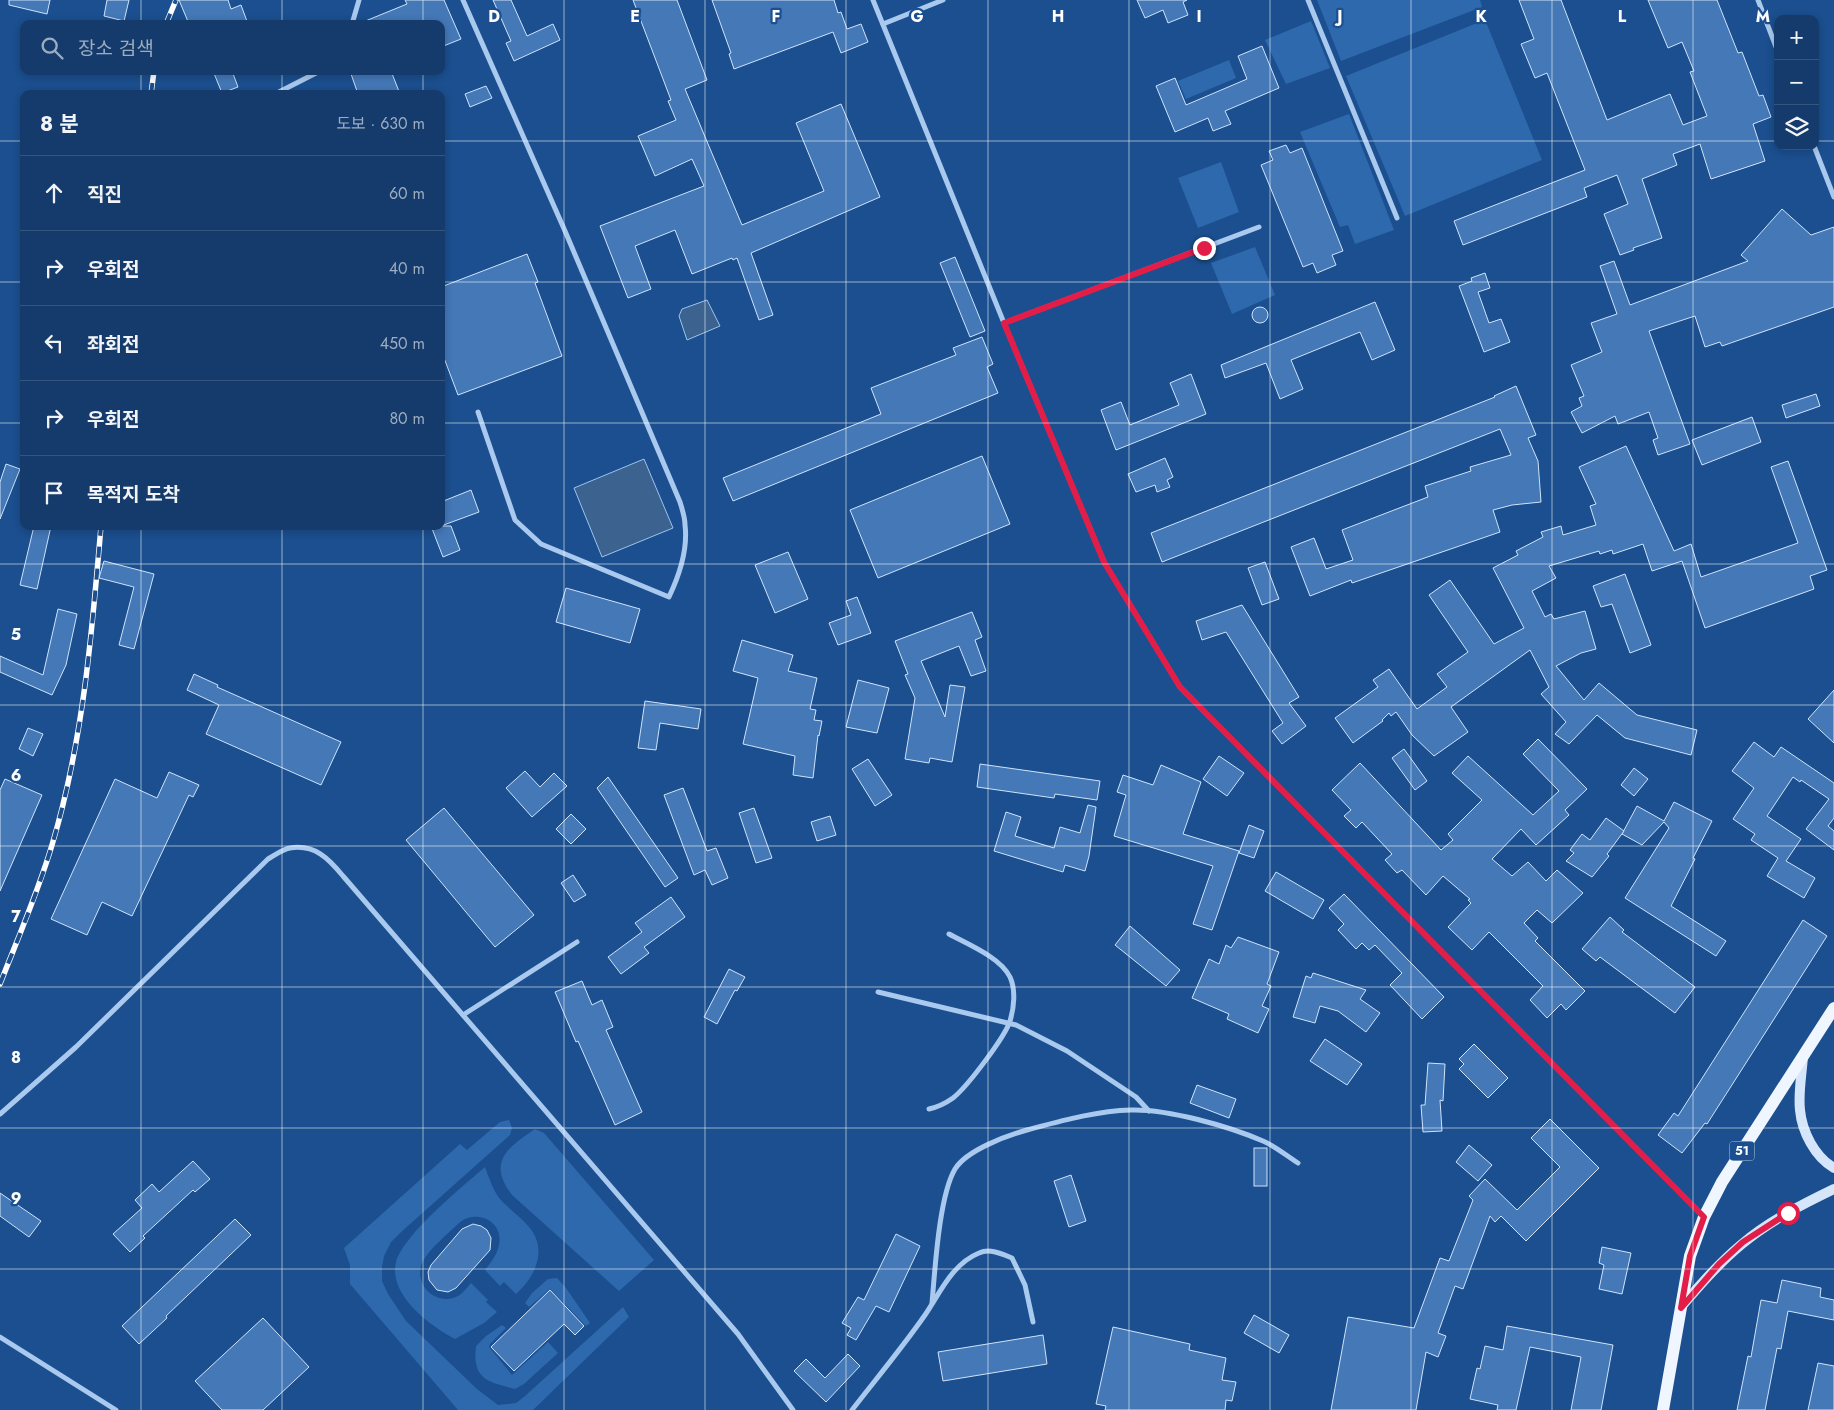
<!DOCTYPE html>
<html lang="ko">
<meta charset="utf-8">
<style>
body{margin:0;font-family:Jost,"Noto Sans KR",sans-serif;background:#214673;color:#f1f3f6}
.controls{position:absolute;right:15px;top:15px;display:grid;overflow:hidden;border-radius:10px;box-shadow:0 2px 8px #0003}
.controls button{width:45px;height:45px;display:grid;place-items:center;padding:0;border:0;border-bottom:1px solid #33557e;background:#143b6b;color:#f1f3f6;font:25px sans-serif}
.stop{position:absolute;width:15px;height:15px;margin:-11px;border:4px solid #e11d48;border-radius:50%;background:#fff}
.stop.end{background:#e11d48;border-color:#fff;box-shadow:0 1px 5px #0008}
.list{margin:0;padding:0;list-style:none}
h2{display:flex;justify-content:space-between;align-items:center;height:65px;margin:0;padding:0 20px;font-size:21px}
h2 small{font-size:16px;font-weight:400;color:#9dadc1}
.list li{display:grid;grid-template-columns:32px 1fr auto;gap:15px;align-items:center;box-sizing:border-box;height:75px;padding:0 20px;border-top:1px solid #33557e}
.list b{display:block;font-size:19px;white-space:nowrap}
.list em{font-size:16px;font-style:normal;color:#9dadc1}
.icon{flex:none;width:28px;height:28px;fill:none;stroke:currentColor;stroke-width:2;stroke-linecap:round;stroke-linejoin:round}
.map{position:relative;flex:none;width:1834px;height:1410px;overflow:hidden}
.search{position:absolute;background:#143b6b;box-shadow:0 2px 8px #0003;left:20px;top:20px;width:425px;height:55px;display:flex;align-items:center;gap:12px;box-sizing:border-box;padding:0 18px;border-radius:10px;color:#9dadc1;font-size:19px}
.panel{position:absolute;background:#143b6b;box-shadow:0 2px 8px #0003;left:20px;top:90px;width:425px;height:440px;border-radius:10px}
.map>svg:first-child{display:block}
.green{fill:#2e69ad}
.water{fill:#3c6290;stroke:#9cc4f0}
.building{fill:#4478b7;stroke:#cfe3fa}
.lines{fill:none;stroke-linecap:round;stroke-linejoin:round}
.street{stroke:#a9c9ee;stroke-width:5}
.secondary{stroke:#d6e6fa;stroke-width:10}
.primary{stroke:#f0f6ff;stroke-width:12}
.rail-casing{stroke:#fff;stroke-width:5.5}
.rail{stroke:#1b4f8f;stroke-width:4;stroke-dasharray:11;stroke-linecap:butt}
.route{stroke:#e11d48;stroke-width:6}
.grid{fill:none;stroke:#fff;stroke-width:1;stroke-opacity:0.55}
.labels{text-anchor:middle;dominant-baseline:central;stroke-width:4.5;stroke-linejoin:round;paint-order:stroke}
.shield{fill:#1b4f8f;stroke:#bbcadd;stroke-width:1}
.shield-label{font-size:12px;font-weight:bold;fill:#fff}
.grid-label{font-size:16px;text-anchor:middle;font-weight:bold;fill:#fff;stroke:#1b4f8f;stroke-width:4.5;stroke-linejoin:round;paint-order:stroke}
</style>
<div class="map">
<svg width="1834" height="1410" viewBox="0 0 1834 1410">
<rect width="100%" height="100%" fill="#1b4f8f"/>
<!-- green -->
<g class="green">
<polygon points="1317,0 1480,0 1482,7 1341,61"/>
<polygon points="1311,21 1330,68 1286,84 1265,40"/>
<polygon points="1482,21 1486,22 1542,160 1405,216 1346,76"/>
<polygon points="1229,60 1236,78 1186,99 1178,81"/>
<polygon points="1349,114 1394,230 1355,244 1348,225 1340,227 1300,132"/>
<polygon points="1221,162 1239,212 1198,228 1178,178"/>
<polygon points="1255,247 1275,295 1232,314 1211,263"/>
<polygon points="509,1120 512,1128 510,1135 400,1233 391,1242 384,1256 382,1267 382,1281 388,1294 406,1321 477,1389 498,1405 516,1403 525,1396 623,1307 629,1317 533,1410 458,1410 350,1284 350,1265 344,1248 460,1144 467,1150 500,1122"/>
<path d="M535,1129L544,1133L654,1260L619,1291L512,1195C487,1162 507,1148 535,1129Z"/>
<path d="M485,1167C489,1178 493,1190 500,1199C518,1219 545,1230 537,1262C534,1274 526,1285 516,1294L504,1282L500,1286L485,1270C491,1262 497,1255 499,1245C504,1222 478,1209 460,1222C449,1233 425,1252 421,1266C416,1286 434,1303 453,1298C461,1296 466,1289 471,1283L488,1300L486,1302L497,1312L484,1323L455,1339C430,1326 388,1295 396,1262C404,1234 462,1187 485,1167Z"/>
<polygon points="557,1278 566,1288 590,1323 586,1326 550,1289 529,1307 525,1303 532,1293 548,1279"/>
<path d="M502,1325L506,1328L490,1344L489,1347L512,1375L548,1342L558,1353L524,1384L515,1389C487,1382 472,1379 476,1346L486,1336Z"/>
</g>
<!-- water -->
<g class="water">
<polygon points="707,300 720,326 687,340 679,316 682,309"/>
<polygon points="644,459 673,528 602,557 574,488"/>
</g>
<!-- building -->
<g class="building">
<polygon points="9,0 50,0 47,14 9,5"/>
<polygon points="107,0 129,0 124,21 104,16"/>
<polygon points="179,0 228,0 231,9 241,5 248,24 189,24"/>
<polygon points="405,0 444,0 461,39 441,47 441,24 358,24 407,4"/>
<polygon points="493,0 511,0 527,36 553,24 560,40 514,61 506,43 511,41"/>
<polygon points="633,0 677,0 707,80 685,89 742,225 824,191 796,123 841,104 880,197 751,253 773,315 759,320 737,258 733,260 732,258 692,274 675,230 635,246 651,289 628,298 600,226 704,186 692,159 655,176 638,136 676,120 668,101 671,100"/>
<polygon points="712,0 834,0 838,13 841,12 847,29 861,24 868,42 841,53 833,32 734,69 729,54 731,53"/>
<polygon points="1137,0 1187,0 1183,2 1188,15 1168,23 1163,10 1145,18"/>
<polygon points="1519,0 1561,0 1607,120 1670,94 1683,125 1707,116 1690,72 1694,71 1682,42 1668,48 1648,0 1717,0 1738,53 1742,52 1759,96 1763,95 1771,117 1753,124 1765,161 1711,179 1700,144 1673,154 1677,165 1642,179 1662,238 1633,248 1634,250 1620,255 1604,214 1628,204 1617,175 1584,188 1587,197 1463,245 1454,221 1585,170 1547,73 1535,78 1521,44 1534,39"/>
<polygon points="1262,46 1279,88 1225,111 1231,124 1213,131 1208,118 1175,132 1156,86 1175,78 1186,105 1247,79 1238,56"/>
<polygon points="213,71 232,71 238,87 222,93"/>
<polygon points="350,71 391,71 400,94 358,94"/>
<polygon points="486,86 492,98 470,107 465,94"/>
<polygon points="1286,145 1290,153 1302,148 1343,251 1332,255 1336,265 1317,273 1313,263 1303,267 1261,165 1273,160 1269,151"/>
<polygon points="1782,209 1811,235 1834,227 1834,307 1722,346 1720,342 1705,347 1695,316 1649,331 1690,444 1658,455 1653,440 1658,438 1649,412 1618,424 1615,416 1582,433 1571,412 1582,406 1579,398 1584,396 1571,365 1602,352 1591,323 1617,314 1600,266 1614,261 1630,305 1748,261 1741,255"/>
<polygon points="527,254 538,282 535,283 562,356 458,395 441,350 441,287"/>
<polygon points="955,257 985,331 970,337 940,263"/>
<polygon points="1485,273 1490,288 1478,292 1489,323 1501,319 1510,342 1484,352 1459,286 1472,281 1471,278"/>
<polygon points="1375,302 1395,350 1372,360 1360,332 1291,360 1303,389 1280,399 1266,363 1225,378 1221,365"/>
<circle cx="1260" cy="315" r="8"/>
<polygon points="982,337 993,364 987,367 998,393 733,501 723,478 881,414 871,388 956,355 953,348"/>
<polygon points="1191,374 1206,414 1116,450 1101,410 1121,402 1130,425 1179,405 1170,383"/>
<polygon points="1516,386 1536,435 1528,438 1538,461 1541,502 1512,505 1493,510 1500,532 1352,583 1351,580 1310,596 1291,547 1314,538 1326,569 1353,560 1342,530 1428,497 1425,486 1471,471 1470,467 1511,455 1500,429 1162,562 1151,533 1495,397 1494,396"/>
<polygon points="1816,394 1820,406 1786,418 1782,405"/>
<polygon points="1752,417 1761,442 1702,465 1692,440"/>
<polygon points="1626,446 1674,551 1691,544 1701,577 1798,543 1771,467 1788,461 1827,570 1810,576 1814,589 1705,628 1682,561 1652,571 1643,544 1613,554 1612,550 1600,554 1599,551 1549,566 1556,578 1532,591 1545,617 1551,614 1554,619 1585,611 1596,649 1581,653 1556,666 1584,700 1599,683 1637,715 1697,730 1691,755 1625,738 1597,715 1569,744 1555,734 1566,722 1541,694 1549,687 1530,650 1451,707 1468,732 1434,756 1412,735 1396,712 1391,716 1389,713 1382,720 1383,721 1353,743 1335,718 1378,687 1373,680 1389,669 1417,709 1447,687 1437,674 1468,652 1429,595 1450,580 1494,644 1524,628 1493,568 1518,555 1516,551 1543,537 1541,532 1561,526 1563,535 1596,525 1590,506 1596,504 1579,467"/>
<polygon points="982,456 1010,524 878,578 850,510"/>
<polygon points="1165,458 1173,477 1167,480 1170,487 1157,492 1155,485 1136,492 1128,474"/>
<polygon points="6,464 20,469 0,519 0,482"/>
<polygon points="471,490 479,512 441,526 441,502"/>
<polygon points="34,526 51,526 37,589 20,585"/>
<polygon points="431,526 451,526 460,550 443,557"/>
<polygon points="788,552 808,599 775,613 755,565"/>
<polygon points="104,561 154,574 134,649 119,645 134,587 99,578"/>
<polygon points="1265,562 1279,599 1262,605 1248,568"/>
<polygon points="1625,574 1651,645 1630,653 1612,604 1601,607 1593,586"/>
<polygon points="566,588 640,609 630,643 556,622"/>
<polygon points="857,597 871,633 838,645 829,623 851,615 846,601"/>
<polygon points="1242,605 1299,697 1289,703 1306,726 1282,744 1272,731 1283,723 1226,632 1202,640 1196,621"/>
<polygon points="58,609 77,614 66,665 52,695 0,672 0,656 43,675"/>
<polygon points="972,612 982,637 975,640 986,671 971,676 959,646 921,661 945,717 950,685 965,687 952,762 930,758 929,763 905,759 915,698 905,675 908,674 895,641"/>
<polygon points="742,640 793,655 788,671 817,678 810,709 816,710 814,720 822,721 819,736 818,735 813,778 793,775 795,756 743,744 758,678 733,671"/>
<polygon points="194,674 218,685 217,687 341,742 321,785 206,734 219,705 187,690"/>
<polygon points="858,680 889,688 877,733 846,727"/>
<polygon points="1834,690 1834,743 1808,719"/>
<polygon points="645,701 701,709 698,729 660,723 656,750 638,748"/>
<polygon points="28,728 43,734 33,756 19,749"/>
<polygon points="1538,739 1587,789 1565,810 1569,815 1536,845 1521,829 1492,859 1512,876 1528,862 1546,881 1557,870 1583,893 1552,923 1537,910 1524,923 1538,938 1535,941 1585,991 1566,1010 1561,1004 1547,1018 1530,1000 1543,986 1489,932 1472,950 1448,927 1471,903 1468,900 1470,899 1443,876 1426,895 1402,870 1397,873 1385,860 1392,854 1362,822 1356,828 1344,816 1351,810 1332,790 1360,763 1441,850 1453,840 1448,834 1482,800 1452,773 1468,756 1533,815 1559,791 1523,754"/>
<polygon points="1754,742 1774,757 1781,747 1834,783 1834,818 1828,826 1834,831 1834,850 1806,829 1829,799 1801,780 1800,782 1793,777 1767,816 1801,839 1786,861 1815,878 1804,898 1767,876 1778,858 1751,840 1755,834 1733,819 1754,788 1732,771"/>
<polygon points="1404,749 1427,781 1415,790 1392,758"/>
<polygon points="1219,756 1244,773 1227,796 1203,779"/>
<polygon points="868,759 892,795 875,806 852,769"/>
<polygon points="980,764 1100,781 1097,800 1055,794 1054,798 977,787"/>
<polygon points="1161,765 1201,782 1183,834 1239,851 1212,930 1193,924 1213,866 1114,836 1126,795 1117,792 1123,775 1153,785"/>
<polygon points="1634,768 1648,779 1634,796 1621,785"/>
<polygon points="525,771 540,787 554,773 567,786 532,817 506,788"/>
<polygon points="169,772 199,785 193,797 189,795 132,916 102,902 87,935 51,919 115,779 157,798"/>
<polygon points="608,777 678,878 665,887 597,788"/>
<polygon points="5,779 42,795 0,891 0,790"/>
<polygon points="683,788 707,851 716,848 728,878 712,885 705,870 694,875 664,795"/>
<polygon points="1674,802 1712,821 1693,858 1695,859 1671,906 1726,941 1716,956 1625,898 1669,828 1664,822 1642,845 1622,834 1637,806 1664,821"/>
<polygon points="1088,805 1096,807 1089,856 1085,871 1065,865 1063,872 994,851 1006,812 1021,817 1015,836 1054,848 1060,827 1080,833"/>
<polygon points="444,808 534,915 495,947 406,840"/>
<polygon points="754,808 772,858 756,863 739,813"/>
<polygon points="571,814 586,829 571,844 556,829"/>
<polygon points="830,816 836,835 817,841 811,822"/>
<polygon points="1606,818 1624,831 1607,854 1609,856 1592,877 1566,861 1574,853 1570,850 1582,834 1590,840"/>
<polygon points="1249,825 1264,831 1254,858 1239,853"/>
<polygon points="1276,872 1324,900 1313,919 1265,891"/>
<polygon points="573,875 586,895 574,902 561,883"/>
<polygon points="1344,894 1444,997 1422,1019 1390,985 1402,973 1375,945 1369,950 1362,943 1356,949 1338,930 1344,924 1329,908"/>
<polygon points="671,897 685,917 644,947 649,953 621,974 608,957 642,932 635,923"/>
<polygon points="1610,917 1624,930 1622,932 1695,987 1675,1013 1600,957 1596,961 1582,949"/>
<polygon points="1803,920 1827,936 1707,1124 1705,1123 1682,1153 1658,1135 1674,1113 1678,1116"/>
<polygon points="1130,926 1180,970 1166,986 1115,945"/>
<polygon points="1238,937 1279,952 1267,984 1271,986 1262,1006 1269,1009 1258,1033 1227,1019 1229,1014 1192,998 1209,959 1219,964 1226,945 1231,948"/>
<polygon points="729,969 745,977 737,991 735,990 717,1024 704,1017"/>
<polygon points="1313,973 1366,990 1360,999 1380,1013 1366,1032 1338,1011 1320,1006 1315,1023 1293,1017 1306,976 1311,978"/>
<polygon points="582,981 592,1005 602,1000 613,1027 606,1030 642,1112 615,1125 578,1041 576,1042 555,992"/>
<polygon points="1325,1039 1362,1064 1347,1085 1310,1061"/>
<polygon points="1474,1044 1508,1078 1488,1098 1459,1069 1464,1064 1459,1059"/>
<polygon points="1428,1063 1445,1064 1443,1101 1440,1100 1442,1131 1423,1132 1421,1105 1425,1105"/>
<polygon points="1197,1085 1236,1099 1229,1118 1190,1103"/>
<polygon points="1550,1119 1599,1168 1526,1241 1501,1216 1495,1222 1490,1216 1463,1289 1455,1286 1438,1333 1446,1336 1438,1357 1426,1352 1416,1410 1331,1410 1348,1317 1414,1328 1440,1258 1449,1261 1473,1200 1469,1196 1485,1179 1517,1210 1560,1167 1531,1138"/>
<polygon points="1469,1145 1492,1165 1478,1181 1456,1162"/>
<rect x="1254" y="1148" width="13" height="38"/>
<polygon points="193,1161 210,1179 195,1192 193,1190 143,1236 145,1238 130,1252 113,1234 142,1208 135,1200 152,1184 159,1192"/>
<polygon points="1071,1175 1086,1221 1069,1227 1054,1181"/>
<polygon points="0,1193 41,1221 29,1237 0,1216"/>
<polygon points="235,1219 251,1235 166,1316 167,1318 139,1344 122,1326"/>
<polygon points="473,1224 481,1226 487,1230 491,1238 490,1250 456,1288 448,1292 437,1290 429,1280 428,1272 431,1265 462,1229"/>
<polygon points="896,1234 920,1246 889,1312 876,1306 856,1340 847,1335 851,1328 842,1323 858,1297 864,1300"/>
<polygon points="1602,1247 1631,1253 1622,1294 1599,1289 1604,1265 1599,1263"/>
<polygon points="1782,1280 1821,1288 1820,1297 1834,1300 1834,1320 1788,1311 1781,1349 1777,1348 1765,1410 1737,1410 1748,1356 1751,1357 1761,1300 1777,1303"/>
<polygon points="550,1290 584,1326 575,1335 564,1324 514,1371 491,1347"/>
<polygon points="1254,1315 1289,1335 1279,1353 1244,1333"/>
<polygon points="263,1318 309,1367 263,1410 222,1410 195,1381"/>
<polygon points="1507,1326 1613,1345 1601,1410 1571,1410 1581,1357 1530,1347 1516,1410 1497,1410 1498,1405 1470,1399 1477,1368 1480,1369 1485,1346 1503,1350"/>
<polygon points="1113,1327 1190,1344 1189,1350 1226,1358 1222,1380 1236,1382 1232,1401 1226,1400 1225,1410 1105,1410 1106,1406 1096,1404"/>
<polygon points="1043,1335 1047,1364 943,1381 938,1352"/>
<polygon points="848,1354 860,1366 826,1402 794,1371 806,1359 825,1378"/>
<polygon points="1818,1363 1834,1366 1834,1410 1808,1410"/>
</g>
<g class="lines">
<!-- street -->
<g class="street">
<path d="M463,0L565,231L680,502C682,509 685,517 685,525C688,549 679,576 669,597L541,544L515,520L478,412"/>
<polyline points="873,0 1004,323 1104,562 1180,687 1704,1217"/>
<polyline points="1308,0 1397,218"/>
<polyline points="1758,0 1778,52"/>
<polyline points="352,24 359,0"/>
<polyline points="883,24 943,0"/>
<polyline points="275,94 320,71"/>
<polyline points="1814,146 1834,197"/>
<polyline points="1004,323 1259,227"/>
<polyline points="878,992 1016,1025 1067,1051 1136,1097 1149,1111"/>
<polyline points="463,1015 577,942"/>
<path d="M929,1109C938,1107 946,1103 953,1098C967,1087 1005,1037 1010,1021C1014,1008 1016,990 1010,977C1000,957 967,944 949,934"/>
<path d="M0,1114L76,1047L268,859C275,855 283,849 290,848C315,844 329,859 343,876L738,1334L793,1410"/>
<path d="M932,1303C935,1270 939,1196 955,1169C967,1150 1006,1136 1027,1130C1061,1121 1096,1111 1131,1110C1168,1109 1228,1126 1263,1141C1275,1146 1287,1156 1298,1163"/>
<polyline points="0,1337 116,1410"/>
<path d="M852,1410C876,1379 902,1348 925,1315C940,1293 952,1264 979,1253C990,1248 1002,1254 1012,1258L1025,1285L1033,1322"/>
</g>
<!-- secondary -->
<g class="secondary">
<path d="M1803,1056C1802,1073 1798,1093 1800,1110C1802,1132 1815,1157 1834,1168"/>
<path d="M1681,1307C1700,1285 1719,1263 1742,1244C1769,1221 1803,1204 1834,1189"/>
</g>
<!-- primary -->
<polyline class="primary" points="1663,1410 1690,1256 1704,1217 1722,1182 1834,1008"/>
<defs>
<g id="rail">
<polyline points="166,24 176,0"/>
<polyline points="151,94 154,71"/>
<path d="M0,984C18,938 38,892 52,845C83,742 92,633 101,526"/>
</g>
</defs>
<!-- rail casing -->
<use href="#rail" class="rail-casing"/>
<!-- rail -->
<use href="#rail" class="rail"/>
</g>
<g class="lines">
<!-- route -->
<polyline class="route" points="1204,248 1004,323 1104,562 1180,687 1704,1217 1690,1256 1681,1308 1719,1264 1743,1242 1788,1213"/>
</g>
<!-- grid -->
<path class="grid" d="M141,0V24M282,0V24M423,0V24M564,0V1410M705,0V1410M846,0V1410M988,0V1410M1129,0V1410M1270,0V1410M1411,0V1410M1552,0V1410M1693,0V1410M141,71V94M282,71V94M423,71V94M0,141H24M441,141H1778M1815,141H1834M0,282H24M441,282H1834M0,423H24M441,423H1834M141,526V1410M282,526V1410M423,526V1410M0,564H1834M0,705H1834M0,846H1834M0,987H1834M0,1128H1834M0,1269H1834"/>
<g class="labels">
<!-- shield labels -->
<rect class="shield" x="1729.5" y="1141.5" width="25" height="19" rx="4"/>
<g class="shield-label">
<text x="1742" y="1151">51</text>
</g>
</g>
<g class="grid-label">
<text x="494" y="22">D</text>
<text x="635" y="22">E</text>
<text x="776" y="22">F</text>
<text x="917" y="22">G</text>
<text x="1058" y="22">H</text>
<text x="1199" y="22">I</text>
<text x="1340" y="22">J</text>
<text x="1481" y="22">K</text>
<text x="1622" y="22">L</text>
<text x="1763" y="22">M</text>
<text x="16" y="640">5</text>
<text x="16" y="781">6</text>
<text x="16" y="922">7</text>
<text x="16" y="1063">8</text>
<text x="16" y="1204">9</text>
</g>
</svg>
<div class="controls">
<button>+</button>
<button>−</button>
<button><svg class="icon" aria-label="layers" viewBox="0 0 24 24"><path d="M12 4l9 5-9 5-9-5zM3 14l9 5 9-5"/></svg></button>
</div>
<div class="stop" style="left:1788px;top:1213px"></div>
<div class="stop end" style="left:1204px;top:248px"></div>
<div class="search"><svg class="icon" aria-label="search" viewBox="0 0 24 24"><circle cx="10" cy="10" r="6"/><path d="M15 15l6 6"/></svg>장소 검색</div>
<section class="panel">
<h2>8 분<small>도보 · 630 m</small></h2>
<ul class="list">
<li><svg class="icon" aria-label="ahead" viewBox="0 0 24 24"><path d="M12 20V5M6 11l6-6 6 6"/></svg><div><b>직진</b></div><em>60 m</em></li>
<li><svg class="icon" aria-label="right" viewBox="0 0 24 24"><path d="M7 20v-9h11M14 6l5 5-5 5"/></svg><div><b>우회전</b></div><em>40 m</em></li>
<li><svg class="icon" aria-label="left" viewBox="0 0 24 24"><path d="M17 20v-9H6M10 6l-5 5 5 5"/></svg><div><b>좌회전</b></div><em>450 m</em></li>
<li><svg class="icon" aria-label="right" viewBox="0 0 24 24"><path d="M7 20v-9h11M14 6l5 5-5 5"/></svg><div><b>우회전</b></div><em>80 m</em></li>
<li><svg class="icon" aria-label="arrive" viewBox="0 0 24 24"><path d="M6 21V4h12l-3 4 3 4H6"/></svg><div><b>목적지 도착</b></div></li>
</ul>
</section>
</div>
